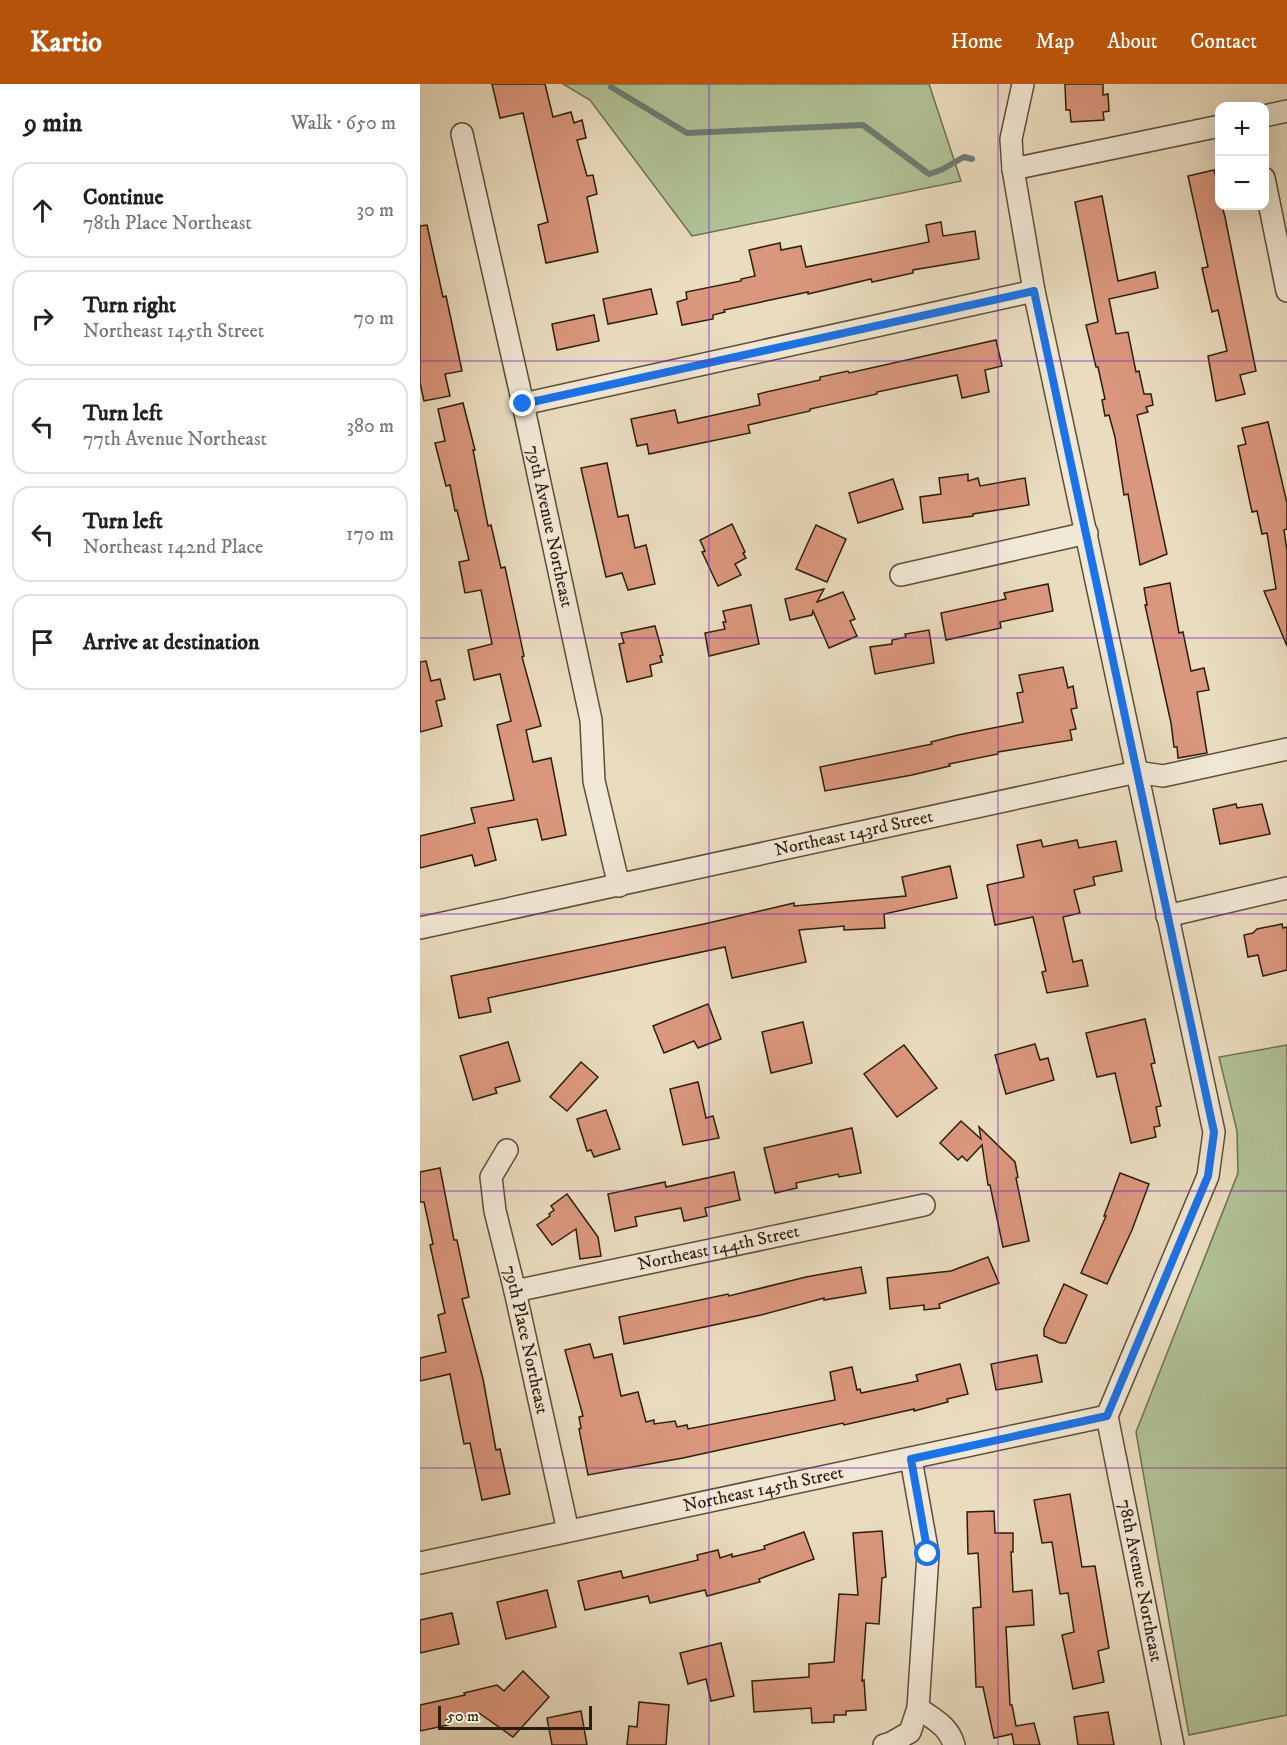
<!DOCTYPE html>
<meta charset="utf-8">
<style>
body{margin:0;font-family:"IM FELL DW Pica",serif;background:#f6f6f6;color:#202124}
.controls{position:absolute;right:18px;top:18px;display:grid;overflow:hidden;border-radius:12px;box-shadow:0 6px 24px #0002}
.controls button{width:54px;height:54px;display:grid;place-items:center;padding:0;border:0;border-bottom:2px solid #e0e0e0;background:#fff;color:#202124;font:30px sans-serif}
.scale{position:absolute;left:18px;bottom:15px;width:154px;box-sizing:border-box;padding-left:6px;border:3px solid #2c1e0c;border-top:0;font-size:16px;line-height:21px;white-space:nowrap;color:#2c1e0c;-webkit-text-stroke:4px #f1e8d5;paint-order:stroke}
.stop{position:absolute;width:18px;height:18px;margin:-14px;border:4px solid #1a73e8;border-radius:50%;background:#fff}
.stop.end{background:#1a73e8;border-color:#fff;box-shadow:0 2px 6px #0008}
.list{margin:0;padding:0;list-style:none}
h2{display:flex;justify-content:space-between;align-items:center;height:78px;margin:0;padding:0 24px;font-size:26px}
h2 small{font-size:20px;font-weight:400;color:#757577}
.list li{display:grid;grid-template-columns:39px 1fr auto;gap:18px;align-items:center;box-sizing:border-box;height:96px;margin:0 12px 12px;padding:0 12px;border:2px solid #e0e0e0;border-radius:18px}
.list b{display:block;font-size:22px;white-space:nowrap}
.list p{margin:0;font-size:20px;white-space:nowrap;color:#757577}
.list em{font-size:20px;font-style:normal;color:#757577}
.icon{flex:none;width:33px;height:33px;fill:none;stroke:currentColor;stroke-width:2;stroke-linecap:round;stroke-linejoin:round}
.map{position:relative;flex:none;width:867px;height:1661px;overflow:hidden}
header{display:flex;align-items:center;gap:36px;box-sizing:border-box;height:84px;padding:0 30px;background:#b45309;color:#fff}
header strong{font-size:28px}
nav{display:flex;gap:33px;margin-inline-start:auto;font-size:21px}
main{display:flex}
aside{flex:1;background:#fff}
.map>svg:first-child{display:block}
.green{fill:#b1c296;stroke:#6e7051;stroke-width:1.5}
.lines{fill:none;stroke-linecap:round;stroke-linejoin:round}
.stream{stroke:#6d7c73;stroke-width:6}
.building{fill:#db977d;stroke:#2c1e0c;stroke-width:1.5}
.minor-casing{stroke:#5c4e39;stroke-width:24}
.minor{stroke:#f1e8d5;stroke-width:21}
.route{stroke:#1a73e8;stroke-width:8}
.grid{fill:none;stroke:#7b2cbf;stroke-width:1.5;stroke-opacity:0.55}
.labels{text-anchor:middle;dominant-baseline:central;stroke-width:6;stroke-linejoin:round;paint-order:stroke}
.street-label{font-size:18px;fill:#2c1e0c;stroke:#f1e8d5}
</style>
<header>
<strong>Kartio</strong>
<nav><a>Home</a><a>Map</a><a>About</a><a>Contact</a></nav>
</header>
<main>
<aside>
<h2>9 min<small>Walk · 650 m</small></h2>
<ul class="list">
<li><svg class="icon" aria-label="ahead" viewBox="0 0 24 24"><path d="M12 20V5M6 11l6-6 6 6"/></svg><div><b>Continue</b><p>78th Place Northeast</p></div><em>30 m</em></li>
<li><svg class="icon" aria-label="right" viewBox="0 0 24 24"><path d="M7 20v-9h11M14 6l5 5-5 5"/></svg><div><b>Turn right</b><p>Northeast 145th Street</p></div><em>70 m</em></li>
<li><svg class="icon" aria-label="left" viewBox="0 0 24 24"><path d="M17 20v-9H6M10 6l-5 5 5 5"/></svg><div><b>Turn left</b><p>77th Avenue Northeast</p></div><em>380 m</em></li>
<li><svg class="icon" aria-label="left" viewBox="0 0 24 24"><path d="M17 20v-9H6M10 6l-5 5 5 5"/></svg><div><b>Turn left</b><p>Northeast 142nd Place</p></div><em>170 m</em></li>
<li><svg class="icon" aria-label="arrive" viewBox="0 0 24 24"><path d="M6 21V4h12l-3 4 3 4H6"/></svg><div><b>Arrive at destination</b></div></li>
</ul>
</aside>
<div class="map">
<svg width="867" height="1661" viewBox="0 0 867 1661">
<rect width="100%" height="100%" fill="#eadcbf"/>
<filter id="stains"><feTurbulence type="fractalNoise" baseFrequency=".00333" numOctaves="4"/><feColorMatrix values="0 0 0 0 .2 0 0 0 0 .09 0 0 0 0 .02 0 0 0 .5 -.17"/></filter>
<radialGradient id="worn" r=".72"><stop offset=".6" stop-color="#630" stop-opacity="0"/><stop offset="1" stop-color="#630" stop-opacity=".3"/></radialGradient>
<!-- green -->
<g class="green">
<polygon points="143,0 509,0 541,97 272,152 170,16"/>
<polygon points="867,961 867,1631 769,1651 716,1348 818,1089 817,1047 799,973"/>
</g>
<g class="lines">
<!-- stream -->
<polyline class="stream" points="191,3 267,49 443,41 509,90 521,86 544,73 552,75"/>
</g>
<!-- building -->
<g class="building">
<polygon points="72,0 125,0 133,33 151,28 154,39 162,36 166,54 157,56 167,92 173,91 177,110 167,113 178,168 126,179 118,141 128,138 103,29 80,34"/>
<polygon points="645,0 683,0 683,11 688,10 689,27 683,28 684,36 651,38 650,26 646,26"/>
<polygon points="794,86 800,110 800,122 802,122 805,133 836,287 820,291 825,310 796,317 788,272 807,267 798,226 792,228 782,184 788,183 768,92"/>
<polygon points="682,112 698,197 735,188 738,204 689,215 696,250 708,248 716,288 719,287 724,310 731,310 733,321 726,323 728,328 717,331 747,470 720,481 708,410 704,411 695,353 689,331 685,332 682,316 685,315 678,283 676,283 666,241 678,238 655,118"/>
<polygon points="521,138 523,152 555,147 559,175 493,186 493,189 452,198 451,195 388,210 388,208 304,226 305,228 293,231 293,235 262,241 257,218 267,215 266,208 321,197 321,195 335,192 329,166 360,159 361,166 381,162 386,183 509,158 506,141"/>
<polygon points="7,141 23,213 26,212 42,287 25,290 30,312 4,317 0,299 0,142"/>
<polygon points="231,205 237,230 188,240 183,215"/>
<polygon points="174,231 179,257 137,266 132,240"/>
<polygon points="576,256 582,282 565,286 569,308 542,314 537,291 457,308 457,310 390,325 390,327 328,341 330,349 229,370 227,360 217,362 211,335 255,326 258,339 340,321 338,310 400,296 400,293 428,287 429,289"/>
<polygon points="43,319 55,366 53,366 68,442 71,441 81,484 85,483 104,572 102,573 121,642 106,646 113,678 131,674 146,751 122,756 117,735 68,744 76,776 55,782 52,771 0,784 0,752 55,739 51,724 94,716 77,641 91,637 80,590 54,596 48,566 72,560 61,506 45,509 39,478 49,476 37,426 35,427 30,401 26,402 15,359 25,357 18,325"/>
<polygon points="848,338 867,419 867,445 864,446 867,467 867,562 844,507 856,505 847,449 842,450 837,427 832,428 818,362 826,360 822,344"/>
<polygon points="187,379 198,433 208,431 215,464 226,461 235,500 208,506 202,489 186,493 161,384"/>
<polygon points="548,390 548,397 558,394 560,402 605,394 609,421 553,430 553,432 503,439 500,413 521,410 519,394"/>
<polygon points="473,395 483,425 438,439 429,409"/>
<polygon points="312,440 325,468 323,469 326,474 315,480 321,491 298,502 282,468 285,467 280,456"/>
<polygon points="396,441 426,455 407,498 376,485"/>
<polygon points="750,499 759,549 763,548 771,587 784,584 789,606 777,608 787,669 758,674 757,663 754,663 751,639 725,521 727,521 724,504"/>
<polygon points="628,500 633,527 580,538 581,544 526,556 521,529 586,515 584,509"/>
<polygon points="404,505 397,518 423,508 435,535 430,537 437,552 409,564 393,527 392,531 370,536 365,515"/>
<polygon points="331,521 339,560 289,572 285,549 305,545 303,538 306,538 303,527"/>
<polygon points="235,542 243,571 240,572 242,578 230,581 232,592 207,598 199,560 204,559 201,549"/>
<polygon points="509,546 514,579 455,590 450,563 472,560 472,556 486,553 485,550"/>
<polygon points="6,577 11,597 20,595 25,615 16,617 22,642 0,648 0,578"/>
<polygon points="643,583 648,604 653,602 657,624 651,625 656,645 650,646 652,656 578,668 578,670 529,680 530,682 492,691 405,707 400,683 512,660 511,658 538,651 603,638 597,609 603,608 599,591"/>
<polygon points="816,720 817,724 842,720 850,750 800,760 793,725"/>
<polygon points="621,756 623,763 657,756 659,764 696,757 702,787 673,793 675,801 654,806 660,829 643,833 653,878 662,876 668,902 627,909 622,888 626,887 613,833 575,841 567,801 604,793 597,761"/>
<polygon points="530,782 537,814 464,830 465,844 424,846 424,842 379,846 386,878 312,894 305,863 68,914 71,928 39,934 31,892 284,840 374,819 374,822 486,812 482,793"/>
<polygon points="862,840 863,844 867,843 867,886 843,892 838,871 828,873 824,851 833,849 837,845"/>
<polygon points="288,920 301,955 278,964 274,957 244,969 233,942"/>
<polygon points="725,935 735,979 731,980 741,1022 736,1023 740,1042 734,1043 736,1053 711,1059 695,989 677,993 666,949"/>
<polygon points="383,938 392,979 351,989 342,948"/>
<polygon points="88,958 100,997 75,1004 77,1009 53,1016 40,972"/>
<polygon points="615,960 620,976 628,974 634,996 586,1010 575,971"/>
<polygon points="484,961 517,1004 477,1033 444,990"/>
<polygon points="161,978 178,993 147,1027 130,1013"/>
<polygon points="278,998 286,1034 293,1032 299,1054 263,1061 250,1005"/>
<polygon points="186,1026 200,1065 174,1073 171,1066 167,1067 157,1035"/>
<polygon points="541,1037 561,1055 559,1043 595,1078 598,1093 596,1094 609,1157 583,1163 570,1101 568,1101 562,1061 547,1077 542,1072 538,1076 520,1059"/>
<polygon points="432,1044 441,1089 419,1093 418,1090 376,1099 377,1104 355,1109 344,1064"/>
<polygon points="20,1084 34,1156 37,1156 49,1213 42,1215 63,1295 76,1366 80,1365 90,1410 62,1416 50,1359 44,1360 30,1290 0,1297 0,1274 26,1268 18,1231 25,1229 10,1161 13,1160 4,1118 0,1118 0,1088"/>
<polygon points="314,1088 320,1116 285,1124 287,1132 264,1137 261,1124 215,1133 217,1142 195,1147 188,1110 245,1098 246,1103"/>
<polygon points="700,1089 729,1100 712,1146 687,1200 661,1189 686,1132 684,1132"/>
<polygon points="147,1110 178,1153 181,1172 160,1175 156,1145 132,1161 117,1141 130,1132 129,1130 134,1126 131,1122"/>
<polygon points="568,1173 579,1199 519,1220 520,1224 504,1226 504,1221 470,1225 467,1194 531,1187"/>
<polygon points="441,1183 446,1209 404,1216 404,1214 341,1231 204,1260 199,1233 308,1210 309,1212 386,1193"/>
<polygon points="644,1200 667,1211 646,1259 640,1259 624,1252 624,1245"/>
<polygon points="170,1260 174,1274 192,1270 201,1312 218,1308 226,1338 234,1336 234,1340 255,1337 257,1343 267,1341 268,1345 415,1316 410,1288 432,1283 437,1306 440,1305 441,1309 498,1297 496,1291 540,1280 548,1310 527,1315 528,1318 494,1327 494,1325 424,1341 423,1339 263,1374 168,1391 159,1345 161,1344 159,1333 163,1332 145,1266"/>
<polygon points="617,1271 622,1298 576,1306 571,1280"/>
<polygon points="650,1410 662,1483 675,1482 689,1564 678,1567 684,1598 653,1605 642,1551 654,1548 648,1509 640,1510 632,1458 622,1459 614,1416"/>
<polygon points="574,1427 575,1449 593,1449 593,1468 591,1468 593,1508 612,1506 614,1541 586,1543 590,1621 592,1621 596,1642 614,1639 620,1661 594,1661 592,1650 574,1654 563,1603 556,1603 553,1524 561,1523 558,1469 548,1470 547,1428"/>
<polygon points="462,1447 466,1493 462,1494 459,1540 446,1539 442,1597 444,1596 446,1626 426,1627 426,1631 414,1631 414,1638 392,1639 391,1624 334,1628 332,1597 389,1593 389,1580 414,1578 419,1510 438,1511 433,1449"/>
<polygon points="384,1448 394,1475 339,1495 340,1498 287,1512 285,1506 230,1519 228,1512 165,1526 158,1497 201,1487 203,1494 278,1476 277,1471 298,1466 300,1474 312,1470 312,1473 345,1465 344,1462"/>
<polygon points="127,1506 136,1543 86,1555 77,1518"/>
<polygon points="32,1529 39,1560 0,1569 0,1536"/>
<polygon points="301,1559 314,1612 291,1617 286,1595 268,1600 260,1569"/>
<polygon points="103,1587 129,1613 93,1653 59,1629 26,1636 28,1641 0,1647 0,1621 45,1611 44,1609 77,1601 84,1607"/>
<polygon points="219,1618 249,1621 246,1661 207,1661 209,1642 217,1643"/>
<polygon points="161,1627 167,1661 132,1661 127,1634"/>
<polygon points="688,1628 694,1661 658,1661 654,1633"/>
</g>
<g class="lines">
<defs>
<g id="minor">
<polyline points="603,0 591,55 593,85 614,207 794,1048 788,1092 687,1332"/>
<polyline points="844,32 867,27"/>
<path id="s1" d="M42,50L103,320L171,636L174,697L199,802"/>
<polyline points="593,85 800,42"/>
<polyline points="844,94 867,207"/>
<polyline points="103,320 614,207"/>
<polyline points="481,491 667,449"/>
<polyline points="747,832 867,804"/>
<path id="s2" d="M0,844L717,688L743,692L867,665"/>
<path id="s3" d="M87,1066L71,1093L75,1127L95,1207L148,1447"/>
<path id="s4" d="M95,1207L504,1121"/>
<path id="s5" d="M687,1332L753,1661"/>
<path id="s6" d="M0,1479L687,1332"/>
<path d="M498,1624C513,1635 529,1642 534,1661"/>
<polyline points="464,1661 471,1659 490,1648 498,1624 508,1470 491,1375"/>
</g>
</defs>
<!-- minor casing -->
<use href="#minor" class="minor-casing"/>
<!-- minor -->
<use href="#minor" class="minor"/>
</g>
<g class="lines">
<!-- route -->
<polyline class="route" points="103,320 614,207 794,1048 788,1092 687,1332 491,1375 508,1470"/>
</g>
<!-- grid -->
<path class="grid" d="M289,0V1661M578,0V1661M0,277H867M0,554H867M0,830H867M0,1107H867M0,1384H867"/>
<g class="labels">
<!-- street labels -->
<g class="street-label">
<text stroke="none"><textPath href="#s1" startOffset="402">79th Avenue Northeast</textPath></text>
<text stroke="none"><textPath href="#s2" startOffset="444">Northeast 143rd Street</textPath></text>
<text stroke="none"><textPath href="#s4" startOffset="208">Northeast 144th Street</textPath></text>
<text stroke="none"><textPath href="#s3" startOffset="198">79th Place Northeast</textPath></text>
<text stroke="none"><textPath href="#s6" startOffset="351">Northeast 145th Street</textPath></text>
<text stroke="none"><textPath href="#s5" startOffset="168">78th Avenue Northeast</textPath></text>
</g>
</g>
<rect width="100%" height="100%" filter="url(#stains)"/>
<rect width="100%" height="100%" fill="url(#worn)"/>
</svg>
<div class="controls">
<button>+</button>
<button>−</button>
</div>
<div class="scale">50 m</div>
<div class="stop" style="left:508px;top:1470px"></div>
<div class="stop end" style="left:103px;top:320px"></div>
</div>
</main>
